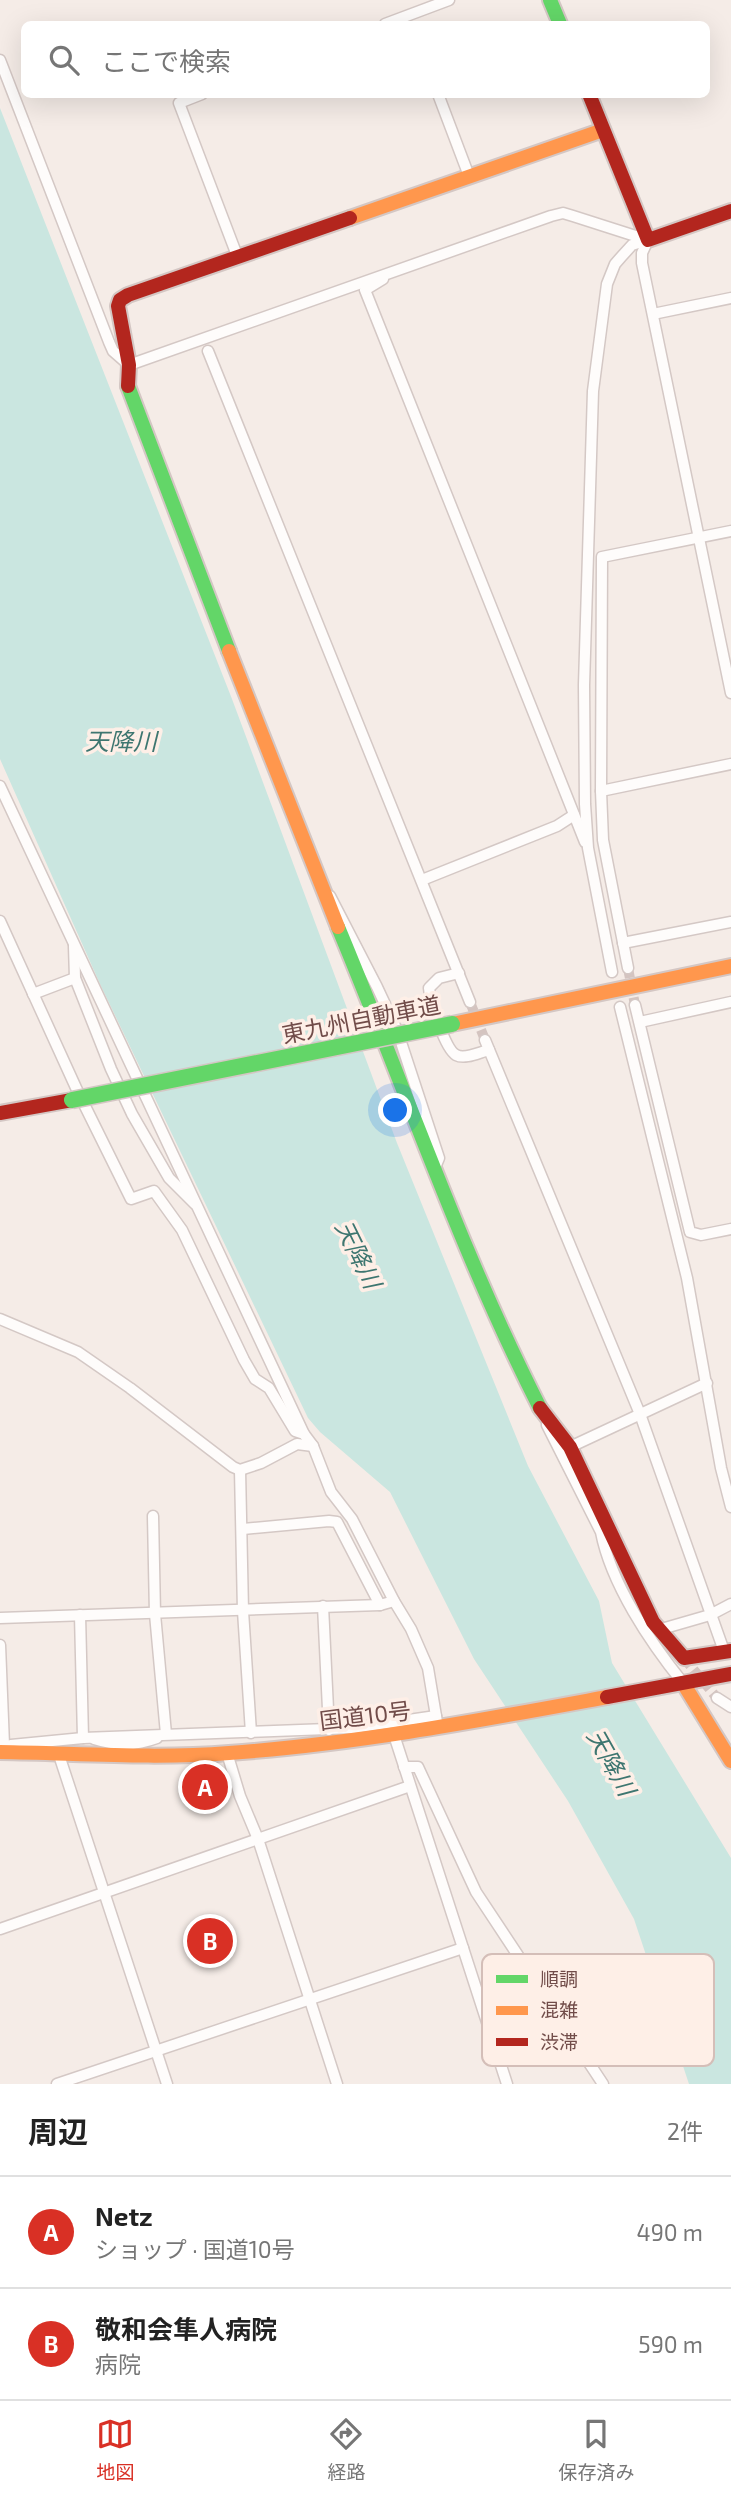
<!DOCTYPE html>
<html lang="ja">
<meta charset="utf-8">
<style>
body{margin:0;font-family:"Exo 2","Noto Sans JP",sans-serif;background:#f6f6f6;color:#222}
.you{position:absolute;left:396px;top:1111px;width:24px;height:24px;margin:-18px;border:5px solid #fff;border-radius:50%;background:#1a73e8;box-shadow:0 0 0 10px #1a73e833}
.badge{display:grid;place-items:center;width:46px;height:46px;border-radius:50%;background:#d93025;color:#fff;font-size:23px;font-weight:700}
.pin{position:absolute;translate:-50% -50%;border:4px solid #fff;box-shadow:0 2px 7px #0006}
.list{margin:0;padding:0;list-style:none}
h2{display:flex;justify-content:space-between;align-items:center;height:91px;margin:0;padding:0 28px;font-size:30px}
h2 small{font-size:23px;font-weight:400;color:#767676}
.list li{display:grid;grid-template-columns:46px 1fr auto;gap:21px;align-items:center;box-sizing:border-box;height:112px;padding:0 28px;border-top:2px solid #e0e0e0}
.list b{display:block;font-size:26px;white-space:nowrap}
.list p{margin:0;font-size:23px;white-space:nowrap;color:#767676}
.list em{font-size:23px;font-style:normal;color:#767676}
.icon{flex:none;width:38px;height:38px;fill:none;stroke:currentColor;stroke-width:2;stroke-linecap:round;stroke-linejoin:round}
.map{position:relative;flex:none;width:731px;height:2084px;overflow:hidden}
.search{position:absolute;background:#fff;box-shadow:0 7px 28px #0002;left:21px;right:21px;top:21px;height:77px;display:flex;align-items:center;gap:18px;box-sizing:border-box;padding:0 24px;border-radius:10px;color:#767676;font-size:26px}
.sheet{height:315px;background:#fff}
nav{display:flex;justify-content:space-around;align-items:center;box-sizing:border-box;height:98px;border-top:2px solid #e0e0e0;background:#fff;font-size:19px;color:#767676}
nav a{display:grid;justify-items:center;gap:4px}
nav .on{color:#d93025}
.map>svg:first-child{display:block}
.water{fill:#cae6e0}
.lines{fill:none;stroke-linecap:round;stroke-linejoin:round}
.street-tunnel{stroke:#d4c4c0;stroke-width:10;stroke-dasharray:10 5;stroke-linecap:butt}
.street-casing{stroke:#d4c8c5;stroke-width:13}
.fast-casing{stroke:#d4c7c4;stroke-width:18}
.slow-casing{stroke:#d4c7c4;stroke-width:18}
.jam-casing{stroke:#d4c7c4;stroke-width:18}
.street{stroke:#fefcfb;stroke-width:10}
.fast{stroke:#63d668;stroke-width:14}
.slow{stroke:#ff974d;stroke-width:14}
.jam{stroke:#b3261e;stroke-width:14}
.fast-bridge-casing{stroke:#d4c6c4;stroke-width:19;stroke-linecap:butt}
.fast-bridge{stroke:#63d668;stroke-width:16}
.labels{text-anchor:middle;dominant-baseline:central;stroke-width:7;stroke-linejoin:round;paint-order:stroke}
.street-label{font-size:23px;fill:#714c49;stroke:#feefe7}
.water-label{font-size:24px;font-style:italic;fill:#3e7670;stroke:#feefe7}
.key{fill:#feefe7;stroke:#d4beb8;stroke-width:2}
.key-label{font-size:19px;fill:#714c49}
</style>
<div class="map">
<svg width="731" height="2084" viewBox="0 0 731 2084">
<rect width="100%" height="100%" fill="#f5ece7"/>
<!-- water -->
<polygon class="water" points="0,108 232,699 397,1143 528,1466 599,1601 612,1663 731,1858 731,2084 689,2084 634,1919 568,1801 474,1659 390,1492 320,1432 308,1418 100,984 0,759"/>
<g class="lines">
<!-- street-tunnel -->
<g class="street-tunnel">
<polyline points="628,968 635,1005"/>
<polyline points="470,1002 485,1040"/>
<polyline points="684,1658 717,1698"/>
</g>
<defs>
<g id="street">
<polyline points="385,24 449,0"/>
<polyline points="0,60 109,342 113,351 129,365 551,216 563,213 573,216 648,240"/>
<polyline points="202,94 179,103 238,258"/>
<polyline points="438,94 469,176"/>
<polyline points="648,240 642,253 642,263 731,693"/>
<polyline points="383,279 365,290 585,842"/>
<polyline points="653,314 731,298"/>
<polyline points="208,351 470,1002"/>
<polyline points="0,786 304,1434 313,1446 331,1492 352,1519 394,1601 411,1629 428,1668 438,1728"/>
<polyline points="601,791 731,764"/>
<polyline points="422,880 557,826 574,815"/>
<polyline points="330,896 377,987 397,1030 439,1158 434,1170"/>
<polyline points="0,921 77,1090 131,1199 154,1191 182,1230 244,1360 255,1379 269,1388 295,1431 304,1434"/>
<polyline points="623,943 731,922"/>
<polyline points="74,946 75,978 111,1069 132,1114 169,1178 195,1204"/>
<polyline points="628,968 603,840 601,791 602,557 731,531"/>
<polyline points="612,972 588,848 585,804 584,685 593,391 607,284 615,264 622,256 632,245 647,240"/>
<path d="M459,973L439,978L429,988C430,1001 445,1049 456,1055C465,1060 480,1052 489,1050"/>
<polyline points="33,994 75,978"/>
<polyline points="635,1005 690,1232 701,1235 731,1229"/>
<polyline points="620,1007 687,1278 721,1468 731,1507"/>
<polyline points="640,1022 731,1002"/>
<polyline points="485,1040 640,1414 724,1651"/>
<polyline points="0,1319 78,1352 130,1388 233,1467 240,1470 261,1463 297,1444 313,1446"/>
<path d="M547,1425L601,1532C611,1584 650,1642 683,1683"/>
<polyline points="570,1447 707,1383"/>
<polyline points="240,1470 243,1611 251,1733"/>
<polyline points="153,1516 155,1614 166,1734"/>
<polyline points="243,1529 329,1521 337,1522 380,1605"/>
<polyline points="323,1606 329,1730"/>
<polyline points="80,1615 83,1738"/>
<polyline points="0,1618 380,1605 394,1601"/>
<polyline points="658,1630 710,1615 731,1604"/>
<polyline points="0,1645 4,1745"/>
<polyline points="717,1698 731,1707"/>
<polyline points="394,1735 507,2084"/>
<path d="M94,1739C116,1746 135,1746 157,1738"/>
<polyline points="11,1745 83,1738 354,1728 436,1716"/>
<polyline points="58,1752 167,2084"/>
<polyline points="227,1753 240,1796 258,1839 337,2084"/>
<polyline points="404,1767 418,1767 476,1892 603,2084"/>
<polyline points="0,1929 410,1786"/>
<polyline points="57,2084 463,1948"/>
</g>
<g id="fast">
<polyline points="550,0 560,24"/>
<polyline points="128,386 229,651"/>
<path d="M338,927C405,1087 461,1253 540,1408"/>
</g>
<g id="slow">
<polyline points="350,218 603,130"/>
<polyline points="229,651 338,927"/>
<polyline points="452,1024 731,966"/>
<polyline points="683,1683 731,1761"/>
<path d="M0,1752C76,1753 153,1759 229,1753C356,1744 482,1720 607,1697"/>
</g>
<g id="jam">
<polyline points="589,94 648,240 731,211"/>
<polyline points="128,386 129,365 118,306 120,300 128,295 350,218"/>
<polyline points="0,1113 72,1100"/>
<polyline points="540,1408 570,1447 653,1622 684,1658 731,1651"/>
<polyline points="607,1697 731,1674"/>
</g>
</defs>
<!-- street casing -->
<use href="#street" class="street-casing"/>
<!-- fast casing -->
<use href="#fast" class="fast-casing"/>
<!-- slow casing -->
<use href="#slow" class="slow-casing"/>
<!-- jam casing -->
<use href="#jam" class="jam-casing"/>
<!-- street -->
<use href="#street" class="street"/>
<!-- fast -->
<use href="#fast" class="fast"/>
<!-- slow -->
<use href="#slow" class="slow"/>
<!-- jam -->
<use href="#jam" class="jam"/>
<defs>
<polyline id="fast-bridge" points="72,1100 452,1024"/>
</defs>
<!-- fast-bridge casing -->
<use href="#fast-bridge" class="fast-bridge-casing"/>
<!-- fast-bridge -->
<use href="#fast-bridge" class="fast-bridge"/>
</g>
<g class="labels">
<!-- street labels -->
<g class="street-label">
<text transform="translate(361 1019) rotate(-11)">東九州自動車道</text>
<text transform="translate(365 1715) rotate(-7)">国道10号</text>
</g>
<!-- water labels -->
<g class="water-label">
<text x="121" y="740">天降川</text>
<text transform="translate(359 1254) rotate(64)">天降川</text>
<text transform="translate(612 1762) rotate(61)">天降川</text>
</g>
</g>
<!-- legend -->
<rect x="482" y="1954" width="232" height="112" rx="10" class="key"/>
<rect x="496" y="1975" width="32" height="8" fill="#63d668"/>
<rect x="496" y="2006" width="32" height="9" fill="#ff974d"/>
<rect x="496" y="2038" width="32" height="8" fill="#b3261e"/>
<g class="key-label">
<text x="540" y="1986">順調</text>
<text x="540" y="2017">混雑</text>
<text x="540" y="2049">渋滞</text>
</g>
</svg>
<div class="you"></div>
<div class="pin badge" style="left:205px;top:1787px">A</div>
<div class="pin badge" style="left:210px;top:1941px">B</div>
<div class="search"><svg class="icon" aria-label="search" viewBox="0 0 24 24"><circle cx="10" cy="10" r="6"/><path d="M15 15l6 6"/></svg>ここで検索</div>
</div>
<section class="sheet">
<h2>周辺<small>2件</small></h2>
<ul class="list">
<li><span class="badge">A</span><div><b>Netz</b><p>ショップ · 国道10号</p></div><em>490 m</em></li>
<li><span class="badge">B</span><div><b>敬和会隼人病院</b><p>病院</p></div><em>590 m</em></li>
</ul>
</section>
<nav>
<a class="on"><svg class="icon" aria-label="map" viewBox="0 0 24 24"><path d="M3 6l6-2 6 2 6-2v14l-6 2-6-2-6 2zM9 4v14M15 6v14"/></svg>地図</a>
<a><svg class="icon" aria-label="directions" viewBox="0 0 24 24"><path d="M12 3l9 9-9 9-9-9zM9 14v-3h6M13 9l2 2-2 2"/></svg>経路</a>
<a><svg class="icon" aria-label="saved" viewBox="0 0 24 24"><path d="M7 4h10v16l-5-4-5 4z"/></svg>保存済み</a>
</nav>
